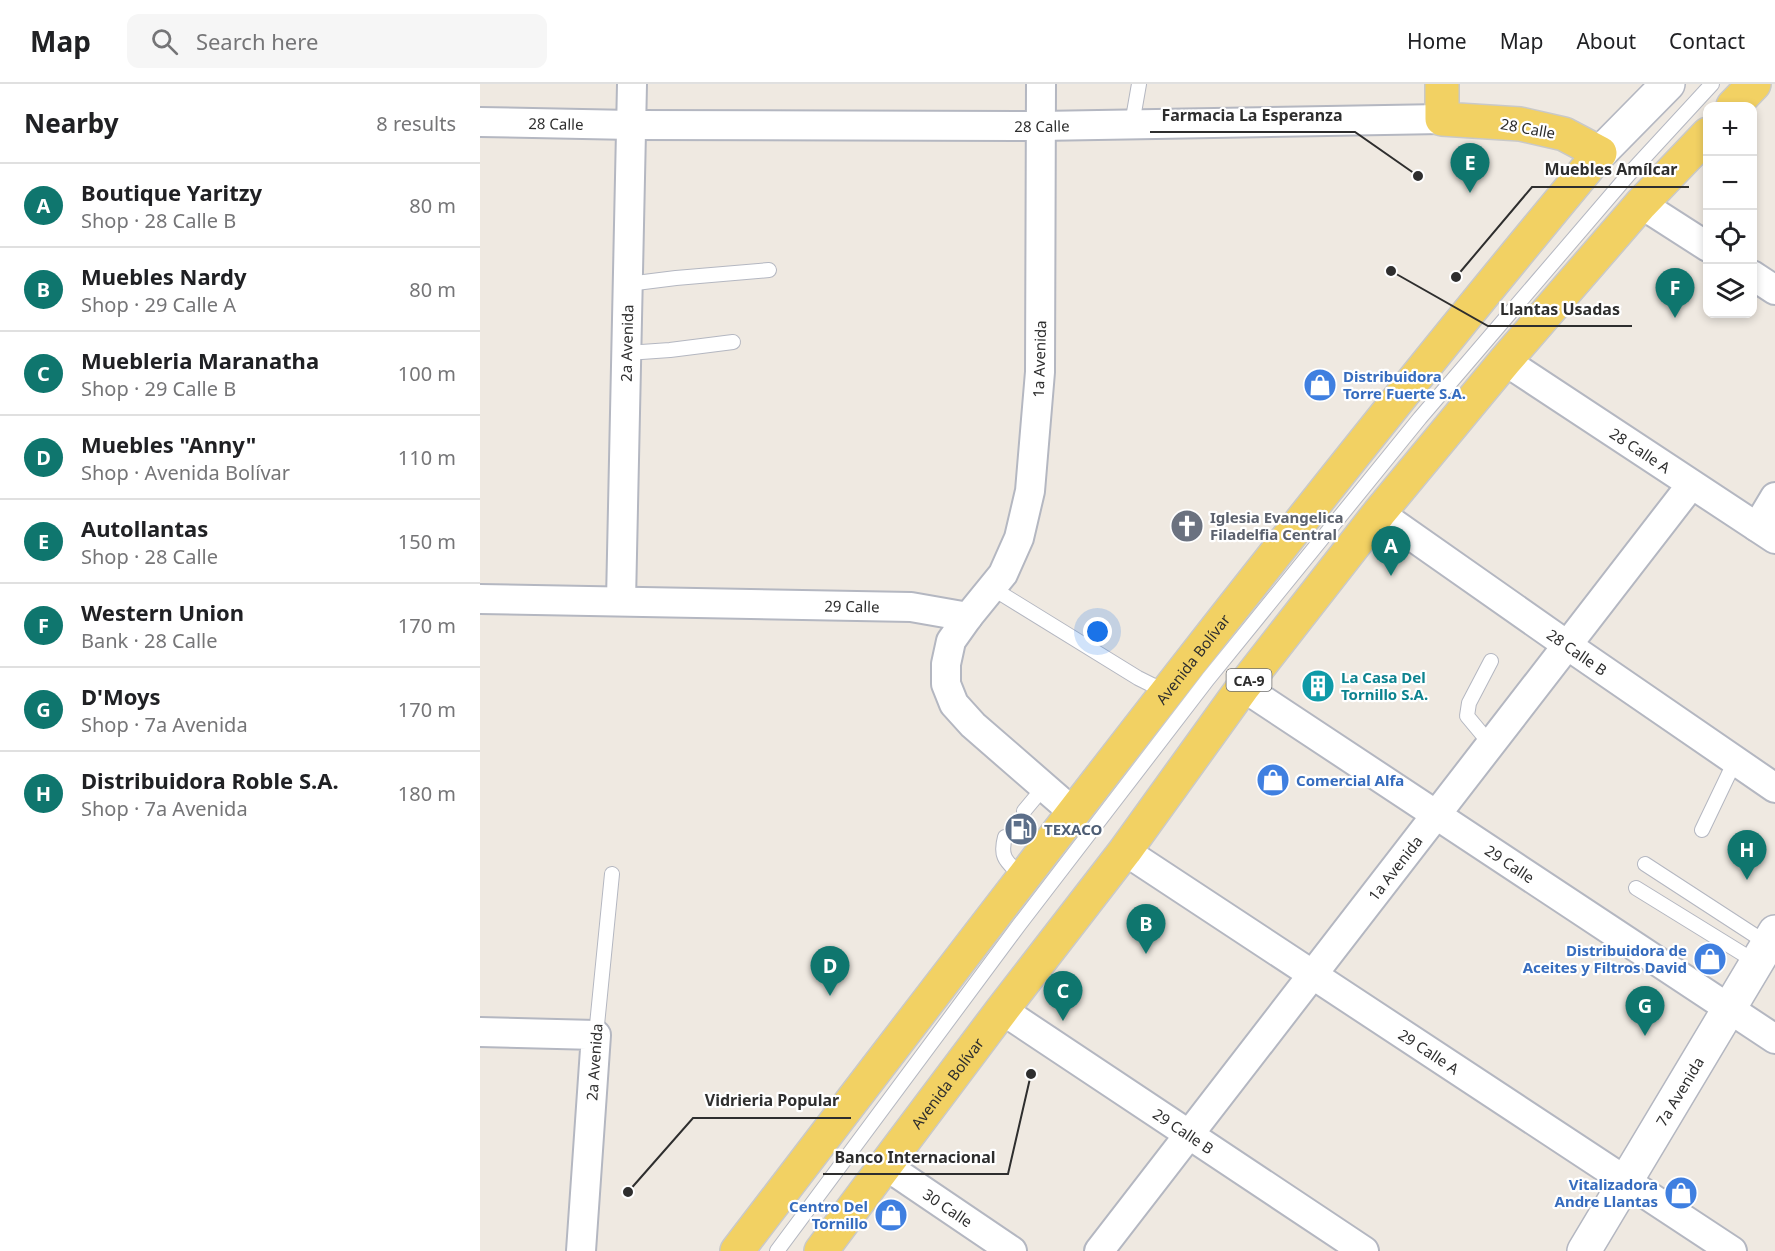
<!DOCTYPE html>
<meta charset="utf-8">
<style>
body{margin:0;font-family:"Noto Sans",sans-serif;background:#f6f6f6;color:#202124}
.controls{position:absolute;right:18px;top:18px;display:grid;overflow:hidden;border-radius:12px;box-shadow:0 3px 9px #0003}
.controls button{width:54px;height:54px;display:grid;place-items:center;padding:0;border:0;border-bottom:2px solid #e0e0e0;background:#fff;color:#202124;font:30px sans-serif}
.you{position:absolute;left:618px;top:548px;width:21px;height:21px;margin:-15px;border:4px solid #fff;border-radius:50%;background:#1a73e8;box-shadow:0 0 0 9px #1a73e833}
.badge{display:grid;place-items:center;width:39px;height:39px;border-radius:50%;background:#0f766e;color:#fff;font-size:20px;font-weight:700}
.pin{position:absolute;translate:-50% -50px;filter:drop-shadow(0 2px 3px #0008)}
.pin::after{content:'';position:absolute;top:32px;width:21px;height:18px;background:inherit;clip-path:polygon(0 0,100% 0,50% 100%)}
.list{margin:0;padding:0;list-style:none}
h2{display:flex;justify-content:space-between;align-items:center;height:78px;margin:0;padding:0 24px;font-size:26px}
h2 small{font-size:20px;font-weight:400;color:#757577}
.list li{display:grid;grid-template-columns:39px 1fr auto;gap:18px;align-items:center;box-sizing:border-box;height:84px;padding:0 24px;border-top:2px solid #e0e0e0}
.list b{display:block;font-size:22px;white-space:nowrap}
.list p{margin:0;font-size:20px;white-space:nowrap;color:#757577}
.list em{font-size:20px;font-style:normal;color:#757577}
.icon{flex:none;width:33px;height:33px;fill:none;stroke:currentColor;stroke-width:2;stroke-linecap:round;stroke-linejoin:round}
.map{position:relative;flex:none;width:1295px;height:1167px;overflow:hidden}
header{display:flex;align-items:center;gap:36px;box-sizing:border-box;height:84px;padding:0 30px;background:#fff;border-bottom:2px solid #e0e0e0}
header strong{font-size:28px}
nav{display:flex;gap:33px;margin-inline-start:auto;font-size:21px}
.search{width:420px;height:54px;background:#f6f6f6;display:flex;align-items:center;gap:15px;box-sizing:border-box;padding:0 21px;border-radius:12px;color:#757577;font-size:22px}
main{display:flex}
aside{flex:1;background:#fff}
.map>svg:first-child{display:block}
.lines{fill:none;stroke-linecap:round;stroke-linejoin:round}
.lane-casing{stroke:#b4b7c1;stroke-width:16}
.street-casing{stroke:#b4b7c1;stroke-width:32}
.secondary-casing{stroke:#b4b7c1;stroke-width:36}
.primary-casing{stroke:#c9c9c9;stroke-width:36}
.lane{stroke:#fff;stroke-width:14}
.street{stroke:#fff;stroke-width:28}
.secondary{stroke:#fff;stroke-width:33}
.primary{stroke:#f2d163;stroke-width:33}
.labels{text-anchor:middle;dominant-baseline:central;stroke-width:4.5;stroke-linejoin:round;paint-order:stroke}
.shield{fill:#fff;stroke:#6d6d6d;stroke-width:1.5}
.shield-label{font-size:14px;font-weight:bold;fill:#2e2e2e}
.street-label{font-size:15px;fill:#2e2e2e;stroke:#fff}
.shop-label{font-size:15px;font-weight:bold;fill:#366cbe;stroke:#fff;text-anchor:end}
.worship-label{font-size:15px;font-weight:bold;fill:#5b616d;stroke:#fff;text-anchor:start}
.culture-label{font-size:15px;font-weight:bold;fill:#0d838f;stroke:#fff;text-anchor:start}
.service-label{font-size:15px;font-weight:bold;fill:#4e5e75;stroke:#fff;text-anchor:start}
.leader{fill:none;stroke:#2e2e2e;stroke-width:2}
.callout-dot{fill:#2e2e2e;stroke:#fff;stroke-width:2}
.callout-label{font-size:16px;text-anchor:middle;font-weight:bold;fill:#2e2e2e;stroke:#fff;stroke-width:4.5;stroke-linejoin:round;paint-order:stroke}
</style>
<header>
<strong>Map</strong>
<div class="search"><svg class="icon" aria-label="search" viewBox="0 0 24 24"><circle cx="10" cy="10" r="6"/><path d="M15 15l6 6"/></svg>Search here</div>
<nav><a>Home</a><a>Map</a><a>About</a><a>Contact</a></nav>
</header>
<main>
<aside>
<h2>Nearby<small>8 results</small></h2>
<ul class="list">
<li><span class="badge">A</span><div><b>Boutique Yaritzy</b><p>Shop · 28 Calle B</p></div><em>80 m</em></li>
<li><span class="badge">B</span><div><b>Muebles Nardy</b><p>Shop · 29 Calle A</p></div><em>80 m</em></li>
<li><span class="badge">C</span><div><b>Muebleria Maranatha</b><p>Shop · 29 Calle B</p></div><em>100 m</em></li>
<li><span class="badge">D</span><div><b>Muebles &quot;Anny&quot;</b><p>Shop · Avenida Bolívar</p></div><em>110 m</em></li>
<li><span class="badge">E</span><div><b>Autollantas</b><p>Shop · 28 Calle</p></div><em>150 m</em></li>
<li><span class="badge">F</span><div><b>Western Union</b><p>Bank · 28 Calle</p></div><em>170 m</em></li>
<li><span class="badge">G</span><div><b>D'Moys</b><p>Shop · 7a Avenida</p></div><em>170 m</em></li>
<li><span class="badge">H</span><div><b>Distribuidora Roble S.A.</b><p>Shop · 7a Avenida</p></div><em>180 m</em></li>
</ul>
</aside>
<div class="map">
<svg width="1295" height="1167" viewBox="0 0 1295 1167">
<rect width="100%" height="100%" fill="#efe9e1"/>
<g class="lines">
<defs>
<g id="lane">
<polyline points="652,40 659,0"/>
<polyline points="148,200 196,194 289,186"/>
<polyline points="147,269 190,266 253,258"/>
<polyline points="512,504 658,594 686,608"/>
<polyline points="1011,577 989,619 987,632 1002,650 1013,658"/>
<polyline points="544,727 564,703"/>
<polyline points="1222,746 1255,677"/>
<path d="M525,753C519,775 528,778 542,793"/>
<polyline points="1165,780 1288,860"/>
<polyline points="1156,804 1276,878"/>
<polyline points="116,951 132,790"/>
<polyline points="297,1167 539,841 728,595 940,334 1150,89 1232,0"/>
</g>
<g id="street">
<polyline points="561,0 560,288 550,407 539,454 523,490 488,533 471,557 466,580 466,600 474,620 493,641 593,728"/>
<path id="s1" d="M0,38L152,41L560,42L962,35"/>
<polyline points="1161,120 1228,163"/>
<polyline points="1272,191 1295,206"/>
<path id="s2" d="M1025,277L1295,455"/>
<path id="s3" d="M899,429L1087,561L1295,704"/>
<polyline points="1277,443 1295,413"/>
<path id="s4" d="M0,515L431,523L488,533"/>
<path id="s5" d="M141,517L152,0"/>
<path id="s6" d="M763,603L1295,955"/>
<path id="s7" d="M645,767L1252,1167"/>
<path id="s8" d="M522,926L884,1167"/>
<polyline points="0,948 116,951 101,1167"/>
<path id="s9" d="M405,1081L532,1167"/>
<path id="s10" d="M619,1167L1211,401"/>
</g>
<g id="secondary">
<polyline points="1120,69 1188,0"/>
<path id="s11" d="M1104,1167L1295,848"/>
</g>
<g id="primary">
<polyline points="1253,22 1274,0"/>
<path id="s12" d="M257,1167C540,797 822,426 1120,69L1084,50L1040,40L962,35V0"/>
<path id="s13" d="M341,1167L522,926L645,767L763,603L899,429L1025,277L1161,120L1228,50"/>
</g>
</defs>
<!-- lane casing -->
<use href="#lane" class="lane-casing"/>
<!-- street casing -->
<use href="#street" class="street-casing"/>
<!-- secondary casing -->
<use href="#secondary" class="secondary-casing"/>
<!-- primary casing -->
<use href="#primary" class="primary-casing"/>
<!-- lane -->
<use href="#lane" class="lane"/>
<!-- street -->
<use href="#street" class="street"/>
<!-- secondary -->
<use href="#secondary" class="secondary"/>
<!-- primary -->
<use href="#primary" class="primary"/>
</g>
<!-- icons -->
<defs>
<symbol id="shop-disc" viewBox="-11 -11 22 22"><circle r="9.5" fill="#3f7fe0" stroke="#fff"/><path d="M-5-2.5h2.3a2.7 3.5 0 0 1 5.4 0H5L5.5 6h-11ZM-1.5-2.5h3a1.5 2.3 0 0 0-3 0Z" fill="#fff"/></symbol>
<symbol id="church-disc" viewBox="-11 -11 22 22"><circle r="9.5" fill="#6b7280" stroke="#fff"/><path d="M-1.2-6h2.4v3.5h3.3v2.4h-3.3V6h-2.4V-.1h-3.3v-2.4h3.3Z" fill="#fff"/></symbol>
<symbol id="building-disc" viewBox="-11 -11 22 22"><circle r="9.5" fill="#0f9aa8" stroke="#fff"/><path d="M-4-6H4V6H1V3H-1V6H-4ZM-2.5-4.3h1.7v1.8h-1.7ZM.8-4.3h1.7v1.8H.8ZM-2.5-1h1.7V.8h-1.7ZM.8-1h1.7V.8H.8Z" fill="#fff"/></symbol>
<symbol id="fuel-disc" viewBox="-11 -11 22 22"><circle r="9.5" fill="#5c6f8a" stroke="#fff"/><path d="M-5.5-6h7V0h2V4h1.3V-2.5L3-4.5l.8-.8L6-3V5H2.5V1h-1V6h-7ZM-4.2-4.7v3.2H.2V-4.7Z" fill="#fff"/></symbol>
</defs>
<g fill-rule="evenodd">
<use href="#shop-disc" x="821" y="282" width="38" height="38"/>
<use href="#church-disc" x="688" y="423" width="38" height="38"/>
<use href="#building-disc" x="819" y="583" width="38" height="38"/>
<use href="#shop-disc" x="774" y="677" width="38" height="38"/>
<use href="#fuel-disc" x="522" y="726" width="38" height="38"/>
<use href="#shop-disc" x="1211" y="856" width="38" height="38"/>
<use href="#shop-disc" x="1182" y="1090" width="38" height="38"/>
<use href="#shop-disc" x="392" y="1112" width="38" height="38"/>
</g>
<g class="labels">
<!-- shield labels -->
<rect class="shield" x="746.5" y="585" width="45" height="22" rx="4.5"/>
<g class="shield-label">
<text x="769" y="596">CA-9</text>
</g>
<!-- street labels -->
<g class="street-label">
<text stroke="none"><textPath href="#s1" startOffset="76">28 Calle</textPath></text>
<text stroke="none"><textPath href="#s1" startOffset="562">28 Calle</textPath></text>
<text transform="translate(1048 44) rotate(10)">28 Calle</text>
<text stroke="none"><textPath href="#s5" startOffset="258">2a Avenida</textPath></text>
<text transform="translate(559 275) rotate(-88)">1a Avenida</text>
<text stroke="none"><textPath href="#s2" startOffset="162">28 Calle A</textPath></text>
<text stroke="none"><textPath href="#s4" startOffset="372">29 Calle</textPath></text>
<text stroke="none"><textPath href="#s3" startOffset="242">28 Calle B</textPath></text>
<text stroke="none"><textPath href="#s12" startOffset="747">Avenida Bolívar</textPath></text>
<text stroke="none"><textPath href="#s6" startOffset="320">29 Calle</textPath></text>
<text stroke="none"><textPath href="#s10" startOffset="484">1a Avenida</textPath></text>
<text stroke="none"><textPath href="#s7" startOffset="364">29 Calle A</textPath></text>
<text transform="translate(114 978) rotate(-86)">2a Avenida</text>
<text stroke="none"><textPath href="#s13" startOffset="210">Avenida Bolívar</textPath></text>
<text stroke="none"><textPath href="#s11" startOffset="186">7a Avenida</textPath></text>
<text stroke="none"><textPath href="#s8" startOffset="218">29 Calle B</textPath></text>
<text stroke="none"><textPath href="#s9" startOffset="76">30 Calle</textPath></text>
</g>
<!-- shop labels -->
<g class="shop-label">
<text x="863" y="292" text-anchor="start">Distribuidora<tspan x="863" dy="17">Torre Fuerte S.A.</tspan></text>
<text x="816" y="696" text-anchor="start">Comercial Alfa</text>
<text x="1207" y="866">Distribuidora de<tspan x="1207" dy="17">Aceites y Filtros David</tspan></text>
<text x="1178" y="1100">Vitalizadora<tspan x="1178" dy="17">Andre Llantas</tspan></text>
<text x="388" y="1122">Centro Del<tspan x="388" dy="17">Tornillo</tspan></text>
</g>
<!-- worship labels -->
<g class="worship-label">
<text x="730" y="433">Iglesia Evangelica<tspan x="730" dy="17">Filadelfia Central</tspan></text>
</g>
<!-- culture labels -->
<g class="culture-label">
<text x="861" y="593">La Casa Del<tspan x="861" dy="17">Tornillo S.A.</tspan></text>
</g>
<!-- service labels -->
<g class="service-label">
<text x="564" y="745">TEXACO</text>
</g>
</g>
<!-- callouts -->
<path class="leader" d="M938 92L875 48H670M976 193L1052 103H1209M911 187L1008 242H1152M148 1108L213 1034H371M551 990L528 1090H343"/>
<g class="callout-dot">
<circle cx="938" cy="92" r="6"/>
<circle cx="976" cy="193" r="6"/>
<circle cx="911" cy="187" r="6"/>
<circle cx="148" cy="1108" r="6"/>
<circle cx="551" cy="990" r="6"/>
</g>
<g class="callout-label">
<text x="772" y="37">Farmacia La Esperanza</text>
<text x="1131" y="91">Muebles Amílcar</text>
<text x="1080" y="231">Llantas Usadas</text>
<text x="292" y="1022">Vidrieria Popular</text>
<text x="435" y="1079">Banco Internacional</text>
</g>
</svg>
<div class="controls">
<button>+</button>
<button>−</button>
<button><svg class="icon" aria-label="locate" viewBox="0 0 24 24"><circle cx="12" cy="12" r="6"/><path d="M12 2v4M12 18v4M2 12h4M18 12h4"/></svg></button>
<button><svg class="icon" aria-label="layers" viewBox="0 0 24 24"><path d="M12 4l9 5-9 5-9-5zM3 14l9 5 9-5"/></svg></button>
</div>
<div class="you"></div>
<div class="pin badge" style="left:911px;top:492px">A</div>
<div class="pin badge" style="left:666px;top:870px">B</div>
<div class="pin badge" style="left:583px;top:937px">C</div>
<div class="pin badge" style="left:350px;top:912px">D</div>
<div class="pin badge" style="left:990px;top:109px">E</div>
<div class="pin badge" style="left:1195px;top:234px">F</div>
<div class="pin badge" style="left:1165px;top:952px">G</div>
<div class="pin badge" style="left:1267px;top:796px">H</div>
</div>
</main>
